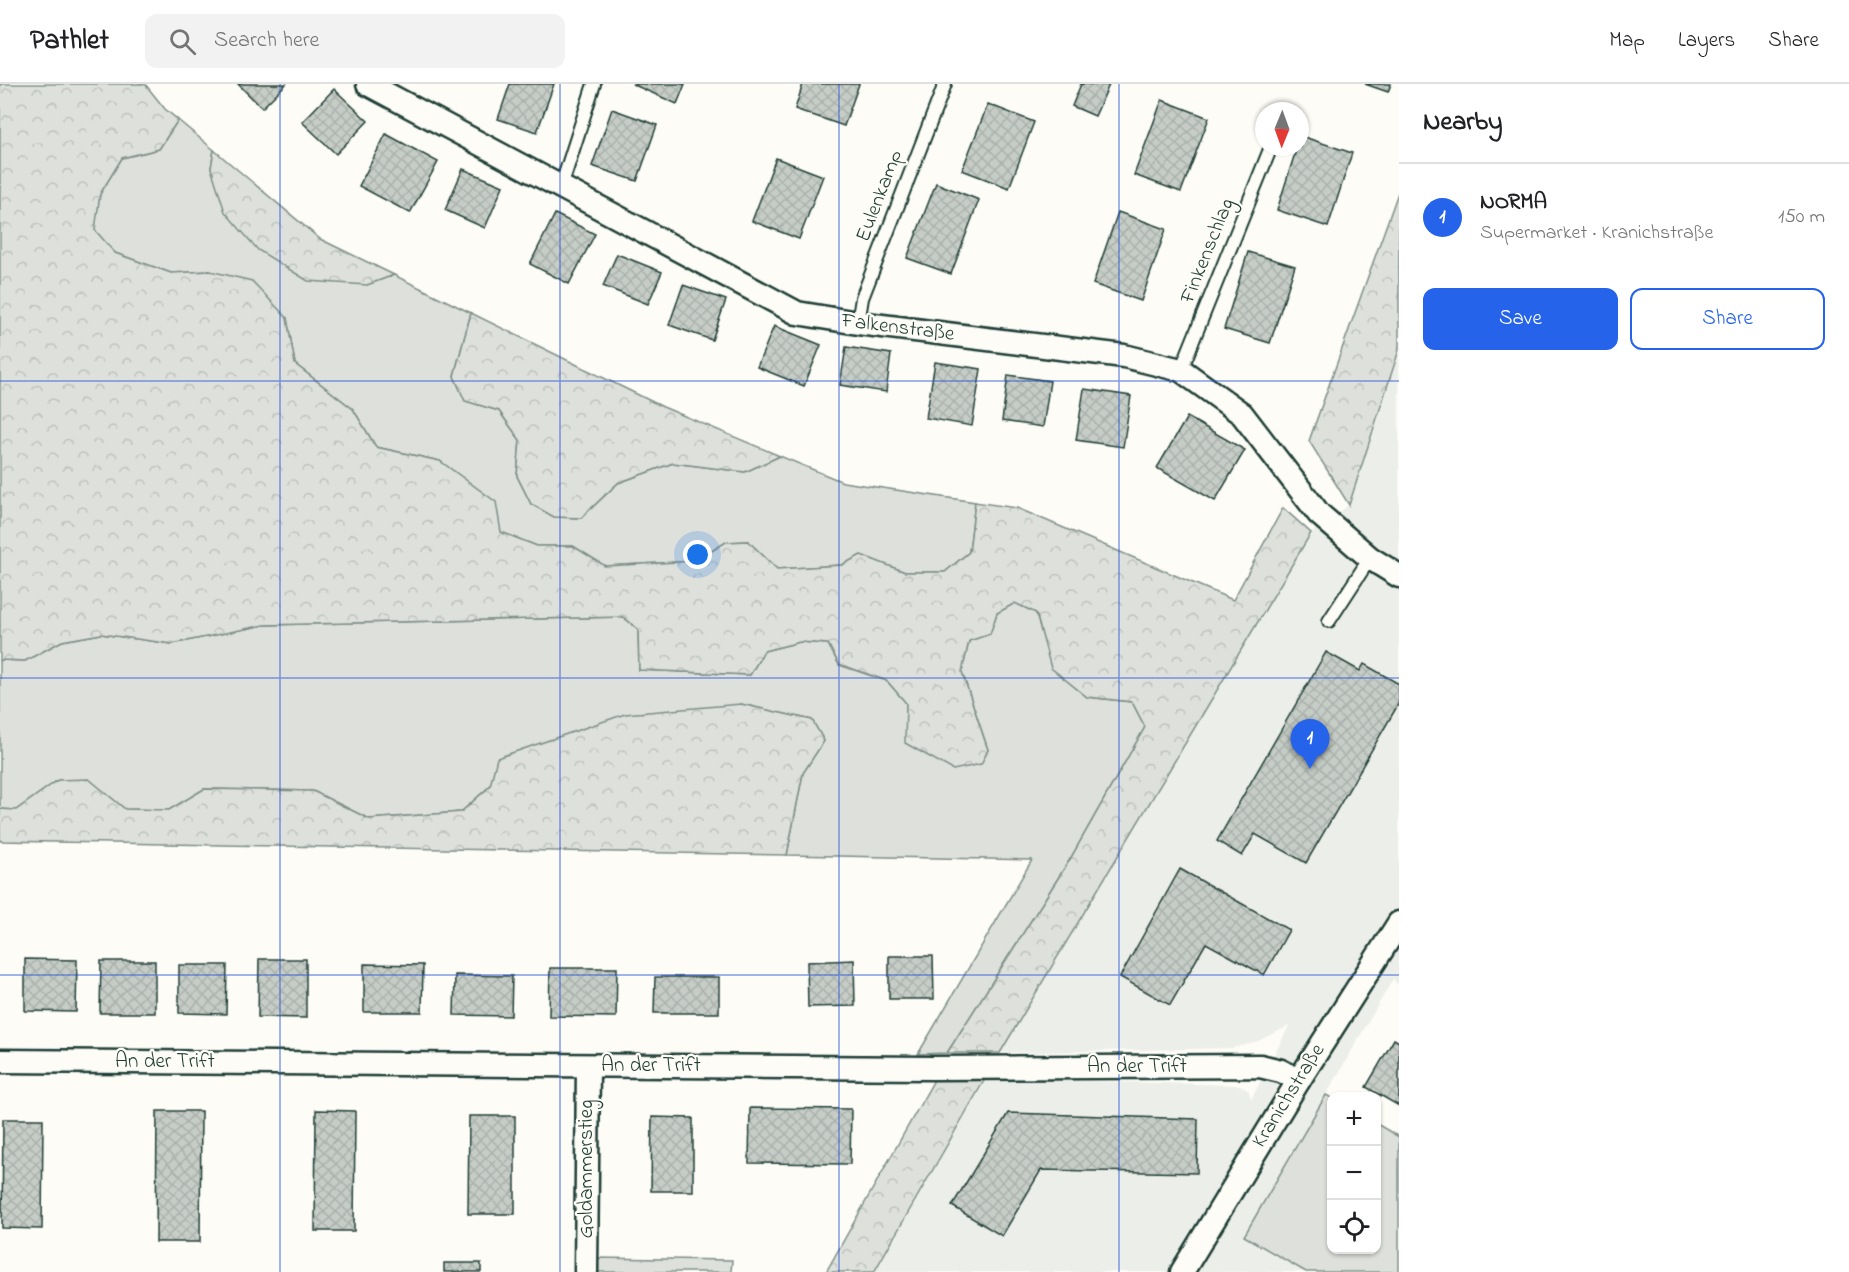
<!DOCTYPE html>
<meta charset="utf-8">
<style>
body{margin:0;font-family:"Indie Flower",sans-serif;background:#f2f2f2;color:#202124}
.controls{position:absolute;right:18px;bottom:18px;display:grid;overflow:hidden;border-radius:12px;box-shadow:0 2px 4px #0004}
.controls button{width:54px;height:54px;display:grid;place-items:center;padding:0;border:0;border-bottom:2px solid #e0e0e0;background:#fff;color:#202124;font:30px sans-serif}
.compass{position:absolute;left:1255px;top:18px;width:54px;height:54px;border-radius:50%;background:#fff;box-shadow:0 2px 4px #0004;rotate:181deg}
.you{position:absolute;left:698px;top:471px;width:21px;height:21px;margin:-15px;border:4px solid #fff;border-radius:50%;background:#1a73e8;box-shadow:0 0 0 9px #1a73e833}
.badge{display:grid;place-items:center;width:39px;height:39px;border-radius:50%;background:#2563eb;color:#fff;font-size:20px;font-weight:700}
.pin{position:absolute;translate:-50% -50px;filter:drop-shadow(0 2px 3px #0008)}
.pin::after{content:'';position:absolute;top:32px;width:21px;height:18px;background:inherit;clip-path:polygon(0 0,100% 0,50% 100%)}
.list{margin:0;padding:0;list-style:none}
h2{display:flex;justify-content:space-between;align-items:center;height:78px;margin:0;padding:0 24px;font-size:26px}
h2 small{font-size:20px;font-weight:400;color:#757577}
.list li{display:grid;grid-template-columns:39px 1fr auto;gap:18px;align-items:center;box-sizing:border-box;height:108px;padding:0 24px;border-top:2px solid #e0e0e0}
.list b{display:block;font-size:22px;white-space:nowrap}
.list p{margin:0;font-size:20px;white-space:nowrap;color:#757577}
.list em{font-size:20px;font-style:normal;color:#757577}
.actions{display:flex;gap:12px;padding:18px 24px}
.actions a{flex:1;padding:14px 0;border:2px solid #2563eb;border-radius:12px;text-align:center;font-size:21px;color:#2563eb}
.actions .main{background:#2563eb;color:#fff}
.icon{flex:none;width:33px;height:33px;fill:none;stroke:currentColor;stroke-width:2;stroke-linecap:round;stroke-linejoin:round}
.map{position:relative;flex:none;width:1399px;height:1188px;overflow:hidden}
header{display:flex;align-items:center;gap:36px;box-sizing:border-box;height:84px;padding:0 30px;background:#fff;border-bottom:2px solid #e0e0e0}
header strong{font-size:28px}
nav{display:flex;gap:33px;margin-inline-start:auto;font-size:21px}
.search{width:420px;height:54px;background:#f2f2f2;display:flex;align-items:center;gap:15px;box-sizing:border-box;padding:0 21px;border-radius:12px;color:#757577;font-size:22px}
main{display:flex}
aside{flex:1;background:#fff}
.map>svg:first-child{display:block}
.built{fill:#eceee9}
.green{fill:#dde0db;stroke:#7e8e88;stroke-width:1.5}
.forest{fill:url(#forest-crowns);stroke:#7e8e88;stroke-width:1.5}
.building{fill:url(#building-cross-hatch);stroke:#1f3d34;stroke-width:1.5}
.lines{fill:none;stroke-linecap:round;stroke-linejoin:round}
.service-casing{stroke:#1f3d34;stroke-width:16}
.minor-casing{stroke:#1f3d34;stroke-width:27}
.service{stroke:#fdfcf7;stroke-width:12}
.minor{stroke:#fdfcf7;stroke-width:22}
.grid{fill:none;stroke:#1d4ed8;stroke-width:1.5;stroke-opacity:0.55}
.labels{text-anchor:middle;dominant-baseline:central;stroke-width:4.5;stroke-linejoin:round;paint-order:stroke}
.street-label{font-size:21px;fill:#1f3d34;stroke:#fdfcf7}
</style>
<header>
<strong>Pathlet</strong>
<div class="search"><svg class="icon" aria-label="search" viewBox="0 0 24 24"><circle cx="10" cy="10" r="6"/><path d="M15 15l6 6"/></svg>Search here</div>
<nav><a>Map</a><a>Layers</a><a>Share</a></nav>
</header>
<main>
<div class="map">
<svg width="1399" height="1188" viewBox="0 0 1399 1188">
<defs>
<pattern id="forest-crowns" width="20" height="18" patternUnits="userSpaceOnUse" patternTransform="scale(1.5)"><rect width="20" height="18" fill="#dde0db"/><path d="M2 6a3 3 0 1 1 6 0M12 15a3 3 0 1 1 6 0" fill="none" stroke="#bdc1bd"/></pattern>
<pattern id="building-cross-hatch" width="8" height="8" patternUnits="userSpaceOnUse" patternTransform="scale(1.5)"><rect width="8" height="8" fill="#c6cdc7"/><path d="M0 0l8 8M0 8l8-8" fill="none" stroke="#aab1ac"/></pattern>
</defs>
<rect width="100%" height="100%" fill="#fdfcf7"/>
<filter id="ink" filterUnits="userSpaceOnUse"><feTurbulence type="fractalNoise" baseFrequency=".0167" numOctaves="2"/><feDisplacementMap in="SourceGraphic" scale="12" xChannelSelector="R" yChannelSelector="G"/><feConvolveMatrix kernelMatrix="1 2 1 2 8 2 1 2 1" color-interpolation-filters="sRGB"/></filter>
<g filter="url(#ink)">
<!-- built -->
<polygon class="built" points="1399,266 1399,902 1393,895 1326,1011 1332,1014 1332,1166 1376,1166 1377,1040 1399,1053 1399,1188 874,1188 985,995 1240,1001 1249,1007 1251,1016 1289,942 1258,957 1232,964 1000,969 1311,449 1349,421"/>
<!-- green -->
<g class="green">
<polygon points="178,36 214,66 211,84 367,201 394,191 471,229 454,292 465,317 499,327 520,356 517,392 531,420 554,433 581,434 618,399 673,379 745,388 780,372 843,398 975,418 969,468 945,488 905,488 861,471 842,481 777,485 748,457 726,458 696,477 605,482 573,462 537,462 501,448 440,377 376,363 353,325 295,280 287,234 210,187 171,189 115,169 94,146 100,110 122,74 159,65"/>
<polygon points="1015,519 1036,529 1052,584 1087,613 1132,618 1145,643 1069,777 947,969 918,970 1032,776 787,771 803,689 824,657 812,636 741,620 490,702 461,728 369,735 313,707 204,705 169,726 125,725 89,696 58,696 16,726 0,725 0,576 25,577 62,557 101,550 172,560 264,541 623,533 638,545 639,586 750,591 764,567 800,558 828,560 839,581 887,597 906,619 906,659 988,666 962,588 969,557 990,550 997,529"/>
<polygon points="1326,1011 1332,1014 1332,1166 1376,1166 1377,1040 1399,1053 1399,1188 1306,1188 1244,1152"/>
<polygon points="595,1174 732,1176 731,1188 595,1188"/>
</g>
<!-- forest -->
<g class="forest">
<polygon points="0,0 145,0 165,25 178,36 159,65 122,74 100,110 95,146 115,169 171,189 210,187 252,197 287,234 295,280 353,325 376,363 440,377 496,418 501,448 537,462 573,462 605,482 696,477 726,458 748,457 777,485 842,481 861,471 905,488 945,488 969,468 975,418 1017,424 1233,516 1283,424 1311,449 1000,969 947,969 1069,777 1145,643 1132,618 1087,613 1051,584 1036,529 1015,519 997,529 990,550 969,557 962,588 988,666 981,680 953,686 905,659 906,619 887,597 839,580 828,560 800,558 764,567 750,591 639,586 638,545 623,533 264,541 172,560 101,550 62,557 25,577 0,576"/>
<polygon points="214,66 320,155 394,191 367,201 308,197 258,166 225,128 211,84"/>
<polygon points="1399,106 1399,266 1349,421 1309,357"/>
<polygon points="471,229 663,323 780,372 745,388 673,379 618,399 581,434 554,433 531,420 517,392 520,356 499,327 465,317 454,292"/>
<polygon points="741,620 812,636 824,657 803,689 787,771 0,757 0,725 16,726 58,696 89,695 125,725 169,726 204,705 313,707 369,735 461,728 490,702 497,674 625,630"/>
<polygon points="985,995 874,1188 826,1188 934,996"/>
</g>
<!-- building -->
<g class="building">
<polygon points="238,0 286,0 262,24"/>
<polygon points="510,0 554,0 537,48 498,35"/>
<polygon points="632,0 685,0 677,20"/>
<polygon points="803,0 859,0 844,42 795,25"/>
<polygon points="1081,0 1109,1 1095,32 1072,22"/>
<polygon points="1365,0 1391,0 1388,8"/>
<polygon points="334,5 368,37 336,70 302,38"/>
<polygon points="1162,16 1209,34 1181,108 1134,91"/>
<polygon points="988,20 1034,38 1009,104 962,86"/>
<polygon points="612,25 657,41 637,97 592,82"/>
<polygon points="386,50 438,78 410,129 359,102"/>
<polygon points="1301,52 1352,69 1328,143 1277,126 1297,63 1300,63"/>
<polygon points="776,74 823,92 799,155 752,137"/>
<polygon points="463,85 503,102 485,144 445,126"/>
<polygon points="936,99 979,116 951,190 907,174"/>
<polygon points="1118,128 1166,145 1141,217 1093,200"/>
<polygon points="555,130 595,150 569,200 530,180"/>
<polygon points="1248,168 1295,182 1270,259 1224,245"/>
<polygon points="617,170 662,188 648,220 603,202"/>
<polygon points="683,201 726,216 712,256 669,241"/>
<polygon points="774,242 821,261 804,302 757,283"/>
<polygon points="846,263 891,270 886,308 840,301"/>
<polygon points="935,278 981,285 972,342 926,334"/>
<polygon points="1008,291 1050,297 1043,343 1002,337"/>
<polygon points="1084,305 1131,312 1123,363 1076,356"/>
<polygon points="1187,333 1245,366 1215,417 1157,384"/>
<polygon points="1326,568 1360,587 1364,580 1399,600 1399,619 1306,779 1255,750 1242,772 1217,757"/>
<polygon points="1180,785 1289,846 1264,891 1206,859 1170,921 1120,893"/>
<polygon points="889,872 933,872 934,915 889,915"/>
<polygon points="25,875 77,876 76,928 25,927"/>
<polygon points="259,875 306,875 306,934 258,933"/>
<polygon points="854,876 855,922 808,923 807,878"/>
<polygon points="101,877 155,877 155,929 100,929"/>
<polygon points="364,880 423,881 422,928 364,928"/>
<polygon points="179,881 227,881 226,930 179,929"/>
<polygon points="550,884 617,884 616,933 549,932"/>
<polygon points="455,891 512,892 511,932 454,931"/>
<polygon points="655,893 719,893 719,929 654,929"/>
<polygon points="1394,955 1399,958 1399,1022 1366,1003"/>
<polygon points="750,1024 851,1025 850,1080 749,1079"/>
<polygon points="316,1026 355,1027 354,1147 315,1147"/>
<polygon points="157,1027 201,1027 200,1158 156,1158"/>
<polygon points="1008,1029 1198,1035 1197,1089 1041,1086 1002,1152 952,1122"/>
<polygon points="469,1032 515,1032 515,1130 468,1130"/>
<polygon points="652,1033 693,1034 693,1107 651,1107"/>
<polygon points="3,1035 43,1035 42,1145 2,1144"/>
<rect x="444" y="1179" width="37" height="9"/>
</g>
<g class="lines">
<defs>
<g id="service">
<polyline points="561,103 594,0"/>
<polyline points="858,239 862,214 945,0"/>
<polyline points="1181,286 1271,63"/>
<polyline points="1329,537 1370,474"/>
</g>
<g id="minor">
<polyline points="368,0 797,229 858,239 1124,272 1181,286 1242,330 1319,430 1370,474 1399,492"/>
<polyline points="0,977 933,984 1260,982 1281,987 1299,996"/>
<polyline points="586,1188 588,982"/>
<polyline points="1182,1188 1299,996 1399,839"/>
</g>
</defs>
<!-- service casing -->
<use href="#service" class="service-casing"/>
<!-- minor casing -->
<use href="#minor" class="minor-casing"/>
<!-- service -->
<use href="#service" class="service"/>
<!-- minor -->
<use href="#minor" class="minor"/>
</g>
</g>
<!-- grid -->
<path class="grid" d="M280,0V1188M560,0V1188M839,0V1188M1119,0V1188M0,297H1399M0,594H1399M0,891H1399"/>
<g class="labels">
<!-- street labels -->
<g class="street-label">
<text transform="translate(880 112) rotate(-69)">Eulenkamp</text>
<text transform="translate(1208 167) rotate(-68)">Finkenschlag</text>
<text transform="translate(898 244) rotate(7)">Falkenstraße</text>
<text x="165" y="978">An der Trift</text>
<text x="651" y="982">An der Trift</text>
<text x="1137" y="983">An der Trift</text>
<text transform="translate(1289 1012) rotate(-58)">Kranichstraße</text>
<text transform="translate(587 1085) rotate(-90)">Goldammerstieg</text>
</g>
</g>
</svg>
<div class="controls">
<button>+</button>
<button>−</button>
<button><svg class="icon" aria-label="locate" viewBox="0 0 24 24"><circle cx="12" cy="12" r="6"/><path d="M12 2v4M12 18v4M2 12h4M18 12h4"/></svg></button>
</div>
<svg class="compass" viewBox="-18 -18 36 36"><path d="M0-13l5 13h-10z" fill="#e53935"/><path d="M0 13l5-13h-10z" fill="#757577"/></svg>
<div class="you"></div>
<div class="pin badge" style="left:1310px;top:685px">1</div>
</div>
<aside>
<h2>Nearby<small></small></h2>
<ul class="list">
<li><span class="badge">1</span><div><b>NORMA</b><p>Supermarket · Kranichstraße</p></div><em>150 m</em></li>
</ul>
<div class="actions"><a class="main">Save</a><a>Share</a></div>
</aside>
</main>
